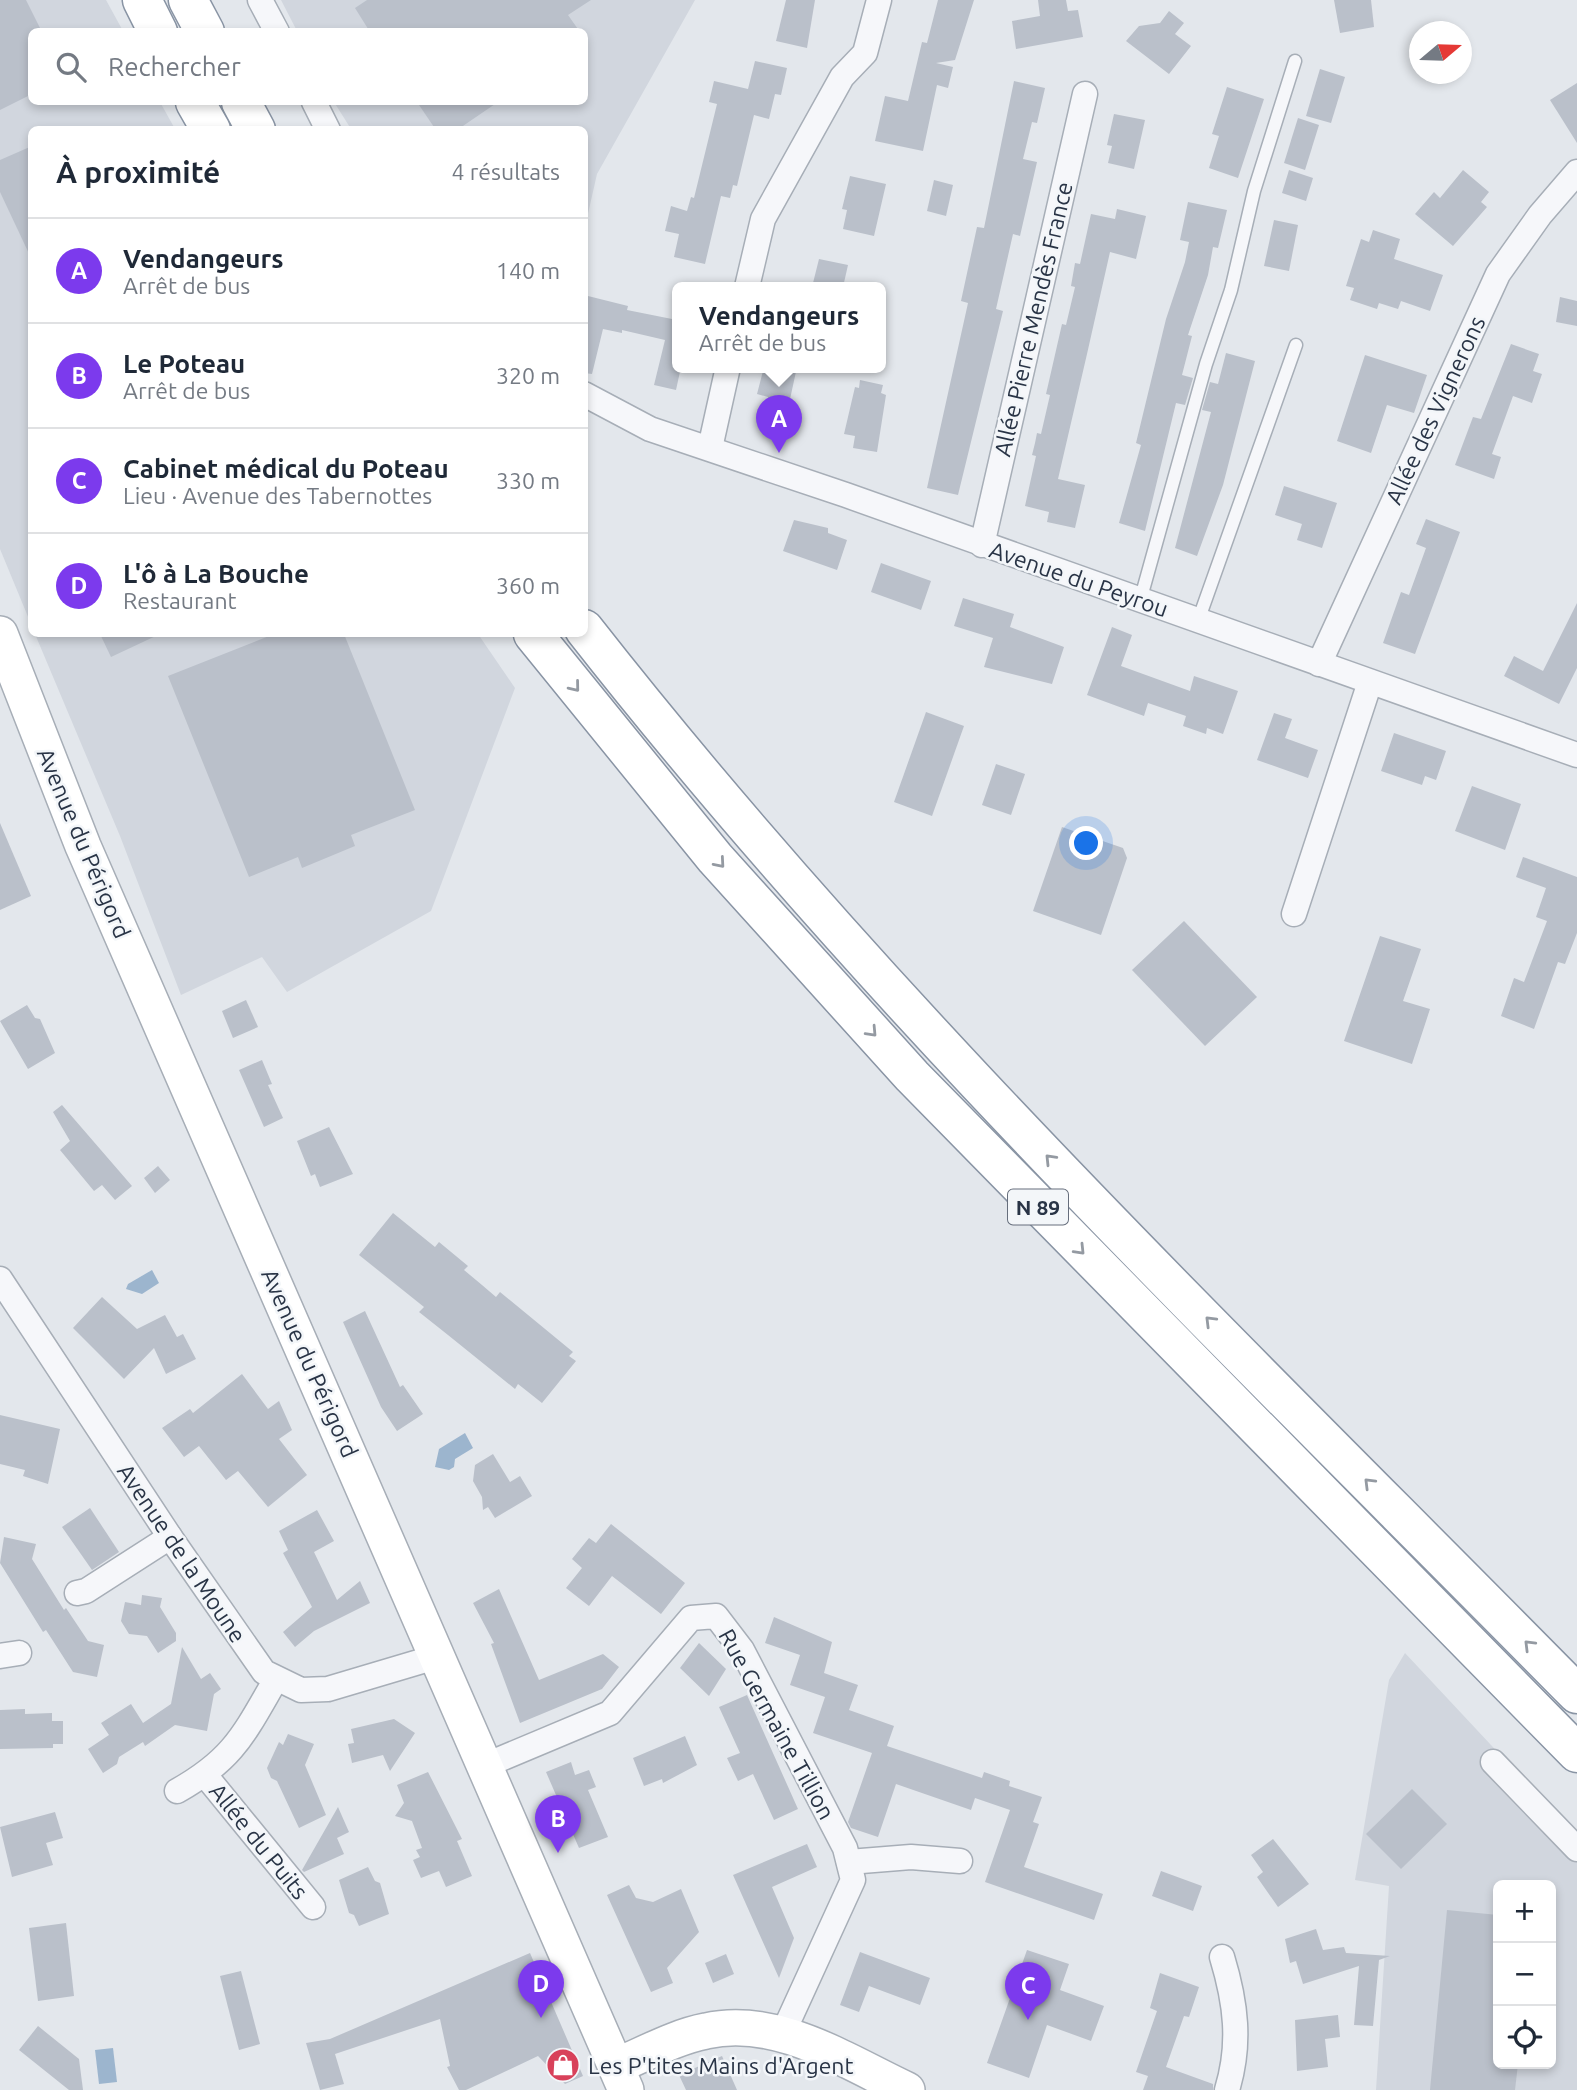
<!DOCTYPE html>
<html lang="fr">
<meta charset="utf-8">
<style>
body{margin:0;font-family:Ubuntu,sans-serif;background:#f2f2f3;color:#1f2937}
.controls{position:absolute;right:21px;bottom:21px;display:grid;overflow:hidden;border-radius:10px;box-shadow:0 4px 10px #0003}
.controls button{width:63px;height:63px;display:grid;place-items:center;padding:0;border:0;border-bottom:2px solid #e0e1e3;background:#fff;color:#1f2937;font:35px sans-serif}
.compass{position:absolute;left:1409px;top:21px;width:63px;height:63px;border-radius:50%;background:#fff;box-shadow:0 4px 10px #0003;rotate:71deg}
.you{position:absolute;left:1087px;top:844px;width:24px;height:24px;margin:-18px;border:5px solid #fff;border-radius:50%;background:#1a73e8;box-shadow:0 0 0 10px #1a73e833}
.badge{display:grid;place-items:center;width:46px;height:46px;border-radius:50%;background:#7c3aed;color:#fff;font-size:23px;font-weight:700}
.pin{position:absolute;translate:-50% -58px;filter:drop-shadow(0 2px 4px #0008)}
.pin::after{content:'';position:absolute;top:37px;width:24px;height:21px;background:inherit;clip-path:polygon(0 0,100% 0,50% 100%)}
.popup{position:absolute;left:672px;top:282px;width:214px;height:91px;box-sizing:border-box;display:grid;place-content:center;border-radius:10px;background:#fff;filter:drop-shadow(0 2px 5px #0005);font-size:23px;white-space:nowrap;color:#747a83}
.popup b{font-size:26px;color:#1f2937}
.popup::after{content:'';position:absolute;left:50%;top:100%;margin-left:-14px;border:14px solid transparent;border-top-color:#fff}
.list{margin:0;padding:0;list-style:none}
h2{display:flex;justify-content:space-between;align-items:center;height:91px;margin:0;padding:0 28px;font-size:30px}
h2 small{font-size:23px;font-weight:400;color:#747a83}
.list li{display:grid;grid-template-columns:46px 1fr auto;gap:21px;align-items:center;box-sizing:border-box;height:105px;padding:0 28px;border-top:2px solid #e0e1e3}
.list b{display:block;font-size:26px;white-space:nowrap}
.list p{margin:0;font-size:23px;white-space:nowrap;color:#747a83}
.list em{font-size:23px;font-style:normal;color:#747a83}
.icon{flex:none;width:38px;height:38px;fill:none;stroke:currentColor;stroke-width:2;stroke-linecap:round;stroke-linejoin:round}
.map{position:relative;flex:none;width:1577px;height:2090px;overflow:hidden}
.search{position:absolute;background:#fff;box-shadow:0 4px 10px #0003;left:28px;top:28px;width:560px;height:77px;display:flex;align-items:center;gap:18px;box-sizing:border-box;padding:0 24px;border-radius:10px;color:#747a83;font-size:26px}
.panel{position:absolute;background:#fff;box-shadow:0 4px 10px #0003;left:28px;top:126px;width:560px;height:511px;border-radius:10px}
.map>svg:first-child{display:block}
.built{fill:#d1d6de;fill-rule:evenodd}
.water{fill:#9cb5ce}
.building{fill:#bac0ca}
.lines{fill:none;stroke-linecap:round;stroke-linejoin:round}
.lane-casing{stroke:#a7aeb7;stroke-width:15}
.street-casing{stroke:#a7aeb7;stroke-width:27}
.secondary-casing{stroke:#a7aeb7;stroke-width:38}
.highway-casing{stroke:#8994a4;stroke-width:41}
.lane{stroke:#f6f7fa;stroke-width:12}
.street{stroke:#f6f7fa;stroke-width:24}
.secondary{stroke:#fff;stroke-width:35}
.highway{stroke:#fff;stroke-width:38}
.oneway{stroke:#949aa2}
.labels{text-anchor:middle;dominant-baseline:central;stroke-width:5;stroke-linejoin:round;paint-order:stroke}
.shield{fill:#f3f6f9;stroke:#666e7c;stroke-width:2}
.shield-label{font-size:21px;font-weight:bold;fill:#293446}
.street-label{font-size:23px;fill:#293446;stroke:#f3f6f9}
.poi-label{font-size:23px;fill:#293446;stroke:#f3f6f9;text-anchor:start}
</style>
<div class="map">
<svg width="1577" height="2090" viewBox="0 0 1577 2090">
<rect width="100%" height="100%" fill="#e3e7ec"/>
<!-- built -->
<g class="built">
<polygon points="0,0 106,0 123,31 32,32 32,102 160,102 175,129 32,130 31,624 0,549"/>
<polygon points="281,0 695,0 597,174 585,227 584,130 351,129 334,102 584,102 584,32 297,31"/>
<polygon points="35,634 478,634 515,688 431,911 287,992 262,957 181,995 120,836"/>
<path d="M1405,1653L1577,1837V2090H1376L1389,1886L1355,1880L1389,1680ZM1498,1885H1551V2064H1498Z"/>
</g>
<!-- water -->
<g class="water">
<polygon points="152,1270 159,1283 142,1294 126,1289 128,1284"/>
<polygon points="465,1433 473,1448 455,1459 454,1467 449,1470 435,1467 439,1449"/>
<polygon points="113,2048 117,2082 99,2084 95,2050"/>
</g>
<!-- building -->
<g class="building">
<polygon points="0,0 26,0 42,32 32,32 32,94 0,110"/>
<polygon points="367,0 591,0 568,15 580,32 370,32 355,8"/>
<polygon points="786,0 815,0 807,48 776,41"/>
<polygon points="938,0 974,0 955,60 936,63 953,67 948,88 937,85 923,151 875,141 885,96 908,101 922,42 927,43"/>
<polygon points="1038,0 1066,0 1068,11 1078,10 1083,37 1016,49 1012,21 1040,16"/>
<polygon points="1334,0 1371,0 1374,27 1340,33"/>
<polygon points="1169,11 1184,23 1175,34 1191,46 1169,74 1126,41 1139,26 1160,23"/>
<polygon points="755,61 787,68 781,95 775,94 769,119 754,115 737,186 733,185 730,198 721,196 705,264 674,257 679,234 665,231 671,206 687,211 691,197 694,198 717,104 709,102 714,81 748,89"/>
<polygon points="1320,69 1345,77 1331,123 1306,116"/>
<polygon points="1014,81 1045,88 1037,123 1032,122 1023,159 1037,162 1020,236 1013,234 996,309 1003,311 958,495 927,488 968,303 961,301 977,227 984,228"/>
<polygon points="1577,83 1577,143 1550,100"/>
<polygon points="1227,87 1264,99 1238,178 1209,168 1219,136 1212,134"/>
<polygon points="417,102 498,102 457,130 436,130"/>
<polygon points="1114,114 1145,120 1134,169 1108,163 1112,146 1107,145"/>
<polygon points="1298,118 1319,125 1305,170 1284,163"/>
<polygon points="32,146 32,260 0,192 0,160"/>
<polygon points="1289,170 1313,178 1306,201 1282,193"/>
<polygon points="1463,170 1489,192 1481,202 1487,207 1453,246 1415,214 1434,192 1440,198"/>
<polygon points="850,176 886,184 874,236 843,229 847,210 842,209"/>
<polygon points="934,180 953,185 946,216 927,211"/>
<polygon points="1188,202 1227,210 1218,248 1213,247 1208,275 1188,335 1192,336 1182,375 1193,378 1185,405 1176,403 1145,531 1119,523 1141,445 1136,443 1166,319 1185,262 1189,242 1180,240"/>
<polygon points="1117,209 1146,216 1136,259 1110,252 1087,354 1058,479 1085,485 1075,528 1047,522 1049,512 1025,506 1036,456 1032,455 1035,443 1037,433 1041,434 1050,395 1046,394 1049,381 1062,324 1066,325 1075,287 1071,286 1075,263 1080,264 1091,214 1115,219"/>
<polygon points="1274,220 1298,225 1289,271 1264,266"/>
<polygon points="1373,230 1400,239 1394,259 1443,275 1430,311 1401,301 1398,309 1379,303 1377,309 1350,300 1354,288 1346,286 1361,239 1369,242"/>
<polygon points="819,259 848,265 843,287 812,287"/>
<polygon points="584,295 628,306 627,310 677,320 677,367 681,367 676,390 654,385 665,340 622,330 622,333 603,329 592,374 584,373"/>
<polygon points="1560,297 1577,301 1577,326 1556,322"/>
<polygon points="1511,344 1539,354 1533,371 1542,374 1532,403 1513,396 1492,454 1501,457 1494,479 1455,465 1473,417 1481,419"/>
<polygon points="1226,353 1255,361 1223,485 1197,556 1175,548 1211,412 1202,410 1210,382 1218,384"/>
<polygon points="1365,355 1427,375 1414,413 1387,405 1371,453 1337,441"/>
<polygon points="768,367 797,367 787,413 766,408 768,397 757,394 763,371 767,372"/>
<polygon points="860,380 883,385 881,393 886,395 877,452 853,448 855,436 844,434 855,387 859,388"/>
<polygon points="1284,486 1337,503 1322,548 1297,540 1302,524 1275,515"/>
<polygon points="1426,519 1460,532 1415,654 1383,643 1401,592 1409,595 1426,548 1416,544"/>
<polygon points="794,520 828,528 828,533 847,540 837,570 783,551"/>
<polygon points="881,563 931,581 921,610 871,592"/>
<polygon points="963,598 1014,614 1010,627 1064,647 1052,684 984,667 993,638 954,626"/>
<polygon points="1577,603 1577,668 1559,704 1504,676 1514,656 1543,671"/>
<polygon points="1112,627 1132,635 1121,666 1190,691 1194,676 1238,691 1223,734 1207,728 1206,734 1183,726 1186,716 1148,703 1144,716 1087,695"/>
<polygon points="100,634 160,634 111,657"/>
<polygon points="274,634 344,634 415,810 351,835 355,846 302,868 298,857 249,877 168,676"/>
<polygon points="926,712 964,726 932,816 894,802"/>
<polygon points="1274,713 1292,719 1285,738 1318,750 1308,778 1257,760"/>
<polygon points="1394,733 1446,751 1436,780 1425,776 1422,785 1381,771"/>
<polygon points="996,764 1025,774 1011,815 982,805"/>
<polygon points="1472,786 1521,804 1505,850 1455,831"/>
<polygon points="0,823 31,896 0,910"/>
<polygon points="1062,827 1123,848 1127,858 1101,935 1033,911"/>
<polygon points="1523,857 1577,877 1577,933 1565,964 1558,962 1534,1029 1501,1016 1514,978 1524,982 1547,921 1536,917 1546,888 1516,877"/>
<polygon points="1184,921 1257,997 1205,1046 1132,970"/>
<polygon points="1380,936 1421,949 1403,1001 1430,1009 1412,1064 1344,1041"/>
<polygon points="246,1000 258,1027 233,1038 222,1011"/>
<polygon points="27,1005 35,1018 40,1019 55,1053 28,1069 0,1021"/>
<polygon points="262,1060 272,1084 268,1085 283,1118 264,1127 239,1070"/>
<polygon points="62,1105 132,1186 115,1200 102,1185 94,1191 60,1150 70,1141 53,1112"/>
<polygon points="329,1127 353,1174 320,1187 315,1174 311,1176 297,1141"/>
<polygon points="158,1166 170,1180 155,1193 144,1178"/>
<polygon points="393,1213 435,1247 439,1242 468,1266 464,1270 482,1285 496,1297 500,1292 573,1352 569,1356 576,1361 542,1403 518,1384 515,1389 448,1335 419,1312 424,1307 359,1255"/>
<polygon points="102,1297 137,1329 165,1315 177,1337 183,1334 196,1359 166,1374 154,1348 124,1379 73,1328"/>
<polygon points="365,1311 400,1387 403,1385 423,1414 397,1431 381,1407 343,1322"/>
<polygon points="242,1374 268,1409 279,1401 292,1430 279,1439 307,1475 268,1507 238,1471 226,1480 199,1446 184,1457 162,1428 190,1409 193,1413"/>
<polygon points="0,1415 60,1429 48,1484 23,1476 25,1470 0,1464"/>
<polygon points="493,1454 510,1482 520,1476 532,1496 495,1518 488,1507 483,1510 482,1497 473,1481 475,1465"/>
<polygon points="90,1508 119,1552 92,1570 62,1527"/>
<polygon points="317,1510 334,1541 314,1552 337,1600 360,1581 370,1603 314,1631 295,1647 283,1632 312,1607 283,1553 288,1550 279,1531"/>
<polygon points="611,1524 685,1583 661,1614 612,1576 589,1606 566,1588 582,1568 572,1559 589,1538 596,1543"/>
<polygon points="4,1537 36,1544 32,1559 64,1610 66,1608 88,1641 104,1645 97,1677 73,1672 46,1630 43,1632 0,1563"/>
<polygon points="499,1589 539,1680 603,1654 619,1667 602,1689 520,1723 491,1644 494,1643 473,1603"/>
<polygon points="142,1595 162,1598 160,1607 176,1633 176,1641 158,1653 147,1636 129,1634 121,1621 125,1602 141,1605"/>
<polygon points="774,1617 832,1642 824,1673 858,1685 849,1710 894,1726 887,1746 982,1778 984,1772 1010,1781 1009,1786 1042,1797 1033,1822 1039,1824 1024,1867 1103,1894 1094,1920 985,1882 1010,1810 975,1798 971,1810 896,1784 878,1837 851,1828 848,1822 872,1753 813,1733 825,1697 790,1685 800,1655 765,1643"/>
<polygon points="699,1643 726,1669 709,1696 680,1668"/>
<polygon points="182,1647 201,1679 210,1673 221,1689 214,1694 207,1731 175,1725 145,1746 143,1742 119,1757 117,1764 103,1773 88,1749 109,1735 101,1723 131,1704 143,1723 171,1704"/>
<polygon points="747,1695 798,1809 774,1820 753,1774 738,1781 727,1758 740,1753 719,1707"/>
<polygon points="25,1709 25,1714 52,1713 52,1721 63,1721 63,1744 53,1744 53,1748 0,1749 0,1710"/>
<polygon points="394,1719 415,1733 390,1771 383,1755 352,1763 348,1744 354,1743 351,1729"/>
<polygon points="288,1734 314,1744 305,1765 326,1815 299,1828 277,1781 271,1778 267,1768 279,1742 283,1745"/>
<polygon points="685,1736 697,1765 663,1783 662,1779 644,1786 633,1758"/>
<polygon points="571,1762 575,1775 589,1770 596,1787 588,1790 608,1837 579,1848 546,1772"/>
<polygon points="428,1772 462,1839 457,1841 472,1876 446,1887 439,1871 421,1878 413,1860 420,1857 416,1850 422,1848 412,1821 395,1816 404,1803 397,1785"/>
<polygon points="1412,1789 1447,1824 1401,1869 1366,1834"/>
<polygon points="338,1807 349,1832 337,1838 344,1854 304,1872 302,1870"/>
<polygon points="55,1812 63,1838 46,1843 53,1865 12,1877 0,1827"/>
<polygon points="1273,1839 1309,1884 1278,1907 1257,1877 1263,1872 1251,1855"/>
<polygon points="807,1844 817,1867 772,1887 794,1938 779,1978 733,1875"/>
<polygon points="368,1867 375,1881 380,1883 389,1914 359,1926 354,1915 349,1913 339,1880"/>
<polygon points="1161,1871 1202,1886 1193,1911 1152,1896"/>
<polygon points="629,1885 636,1898 653,1902 681,1889 699,1932 667,1968 673,1983 651,1992 607,1895"/>
<polygon points="1447,1910 1498,1915 1498,2064 1518,2064 1515,2090 1430,2090"/>
<polygon points="66,1923 74,1996 38,2001 29,1928"/>
<polygon points="1316,1929 1323,1950 1344,1947 1346,1953 1390,1956 1379,1960 1373,2026 1354,2025 1359,1966 1303,1984 1296,1961 1290,1963 1285,1939"/>
<polygon points="1027,1950 1069,1964 1060,1990 1104,2006 1091,2041 1047,2025 1029,2078 987,2063"/>
<polygon points="860,1952 930,1978 920,2005 869,1986 859,2012 840,2005"/>
<polygon points="530,1953 583,2076 565,2084 538,2056 466,2090 459,2090 447,2067 450,2066 440,2019 335,2054 344,2084 320,2090 306,2043 330,2039"/>
<polygon points="726,1954 734,1974 713,1983 705,1963"/>
<polygon points="241,1971 260,2044 239,2050 220,1976"/>
<polygon points="1160,1973 1199,1987 1189,2017 1184,2016 1166,2067 1213,2084 1213,2090 1143,2090 1148,2076 1136,2072 1157,2011 1150,2008"/>
<polygon points="1338,2015 1340,2037 1325,2039 1328,2067 1297,2071 1295,2020"/>
<polygon points="38,2026 79,2059 83,2090 69,2090 19,2050"/>
<polygon points="722,2056 737,2090 686,2090 679,2075"/>
</g>
<g class="lines">
<defs>
<g id="lane">
<polyline points="1140,601 1206,364 1231,290 1254,191 1295,61"/>
<polyline points="1198,621 1296,345"/>
</g>
<g id="street">
<polyline points="260,0 277,32"/>
<polyline points="314,102 328,130"/>
<polyline points="747,287 763,219 842,77 865,53 879,0"/>
<polyline points="584,394 650,429 846,495 1577,755"/>
<polyline points="710,448 728,367"/>
<polyline points="982,545 1085,94"/>
<polyline points="1319,664 1498,274 1540,215 1577,172"/>
<polyline points="1294,914 1370,682"/>
<polyline points="0,1279 170,1537 264,1672 301,1690 328,1689 439,1656"/>
<polyline points="77,1593 86,1591 170,1537"/>
<polyline points="0,1656 19,1653"/>
<polyline points="1493,1762 1577,1849"/>
<polyline points="486,1765 610,1713 691,1618 716,1616 742,1650 845,1848 853,1880 783,2033"/>
<polyline points="205,1775 313,1907"/>
<path d="M177,1791C234,1759 244,1734 276,1679"/>
<polyline points="849,1862 911,1857 960,1861"/>
<path d="M1222,1957C1236,2003 1241,2044 1227,2090"/>
</g>
<g id="secondary">
<polyline points="0,634 83,846 626,2090"/>
<path d="M616,2066C645,2054 675,2037 706,2031C777,2015 845,2061 907,2090"/>
</g>
<g id="highway">
<polyline points="142,0 158,32"/>
<polyline points="188,0 205,32"/>
<polyline points="195,102 211,130"/>
<polyline points="241,102 256,130"/>
<path d="M584,629C884,1012 1237,1349 1577,1694"/>
<polyline points="533,634 715,858 912,1076 1577,1753"/>
</g>
</defs>
<!-- lane casing -->
<use href="#lane" class="lane-casing"/>
<!-- street casing -->
<use href="#street" class="street-casing"/>
<!-- secondary casing -->
<use href="#secondary" class="secondary-casing"/>
<!-- highway casing -->
<use href="#highway" class="highway-casing"/>
<!-- lane -->
<use href="#lane" class="lane"/>
<!-- street -->
<use href="#street" class="street"/>
<!-- secondary -->
<use href="#secondary" class="secondary"/>
<!-- highway -->
<use href="#highway" class="highway"/>
</g>
<!-- one-way arrows -->
<defs><path id="oneway-chevron" d="M-2-3.5L2.5 0L-2 3.5" fill="none" stroke-width="1.6" stroke-linecap="round" stroke-linejoin="round" transform="scale(1.75)"/></defs>
<g class="oneway">
<use href="#oneway-chevron" transform="translate(575 687) rotate(51)"/>
<use href="#oneway-chevron" transform="translate(720 863) rotate(49)"/>
<use href="#oneway-chevron" transform="translate(872 1032) rotate(47)"/>
<use href="#oneway-chevron" transform="translate(1050 1159) rotate(-134)"/>
<use href="#oneway-chevron" transform="translate(1080 1250) rotate(46)"/>
<use href="#oneway-chevron" transform="translate(1210 1321) rotate(-135)"/>
<use href="#oneway-chevron" transform="translate(1369 1483) rotate(-135)"/>
<use href="#oneway-chevron" transform="translate(1529 1645) rotate(-135)"/>
</g>
<!-- icons -->
<defs>
<symbol id="shop-disc" viewBox="-11 -11 22 22"><circle r="9.5" fill="#d8415a" stroke="#f3f6f9"/><path d="M-5-2.5h2.3a2.7 3.5 0 0 1 5.4 0H5L5.5 6h-11ZM-1.5-2.5h3a1.5 2.3 0 0 0-3 0Z" fill="#fff"/></symbol>
</defs>
<g fill-rule="evenodd">
<use href="#shop-disc" x="544" y="2046" width="38" height="38"/>
</g>
<g class="labels">
<!-- shield labels -->
<rect class="shield" x="1008" y="1189.5" width="60" height="35" rx="5"/>
<g class="shield-label">
<text x="1038" y="1207">N 89</text>
</g>
<!-- street labels -->
<g class="street-label">
<text transform="translate(1033 319) rotate(-77)">Allée Pierre Mendès France</text>
<text transform="translate(1435 410) rotate(-65)">Allée des Vignerons</text>
<text transform="translate(1079 579) rotate(19)">Avenue du Peyrou</text>
<text transform="translate(84 843) rotate(67)">Avenue du Périgord</text>
<text transform="translate(310 1363) rotate(66)">Avenue du Périgord</text>
<text transform="translate(182 1553) rotate(56)">Avenue de la Moune</text>
<text transform="translate(777 1724) rotate(61)">Rue Germaine Tillion</text>
<text transform="translate(259 1841) rotate(51)">Allée du Puits</text>
</g>
<!-- poi labels -->
<g class="poi-label">
<text x="588" y="2065">Les P'tites Mains d'Argent</text>
</g>
</g>
</svg>
<div class="controls">
<button>+</button>
<button>−</button>
<button><svg class="icon" aria-label="locate" viewBox="0 0 24 24"><circle cx="12" cy="12" r="6"/><path d="M12 2v4M12 18v4M2 12h4M18 12h4"/></svg></button>
</div>
<svg class="compass" viewBox="-18 -18 36 36"><path d="M0-13l5 13h-10z" fill="#e53935"/><path d="M0 13l5-13h-10z" fill="#747a83"/></svg>
<div class="you"></div>
<div class="pin badge" style="left:779px;top:453px">A</div>
<div class="popup"><b>Vendangeurs</b>Arrêt de bus</div>
<div class="pin badge" style="left:558px;top:1853px">B</div>
<div class="pin badge" style="left:1028px;top:2020px">C</div>
<div class="pin badge" style="left:541px;top:2018px">D</div>
<div class="search"><svg class="icon" aria-label="search" viewBox="0 0 24 24"><circle cx="10" cy="10" r="6"/><path d="M15 15l6 6"/></svg>Rechercher</div>
<section class="panel">
<h2>À proximité<small>4 résultats</small></h2>
<ul class="list">
<li><span class="badge">A</span><div><b>Vendangeurs</b><p>Arrêt de bus</p></div><em>140 m</em></li>
<li><span class="badge">B</span><div><b>Le Poteau</b><p>Arrêt de bus</p></div><em>320 m</em></li>
<li><span class="badge">C</span><div><b>Cabinet médical du Poteau</b><p>Lieu · Avenue des Tabernottes</p></div><em>330 m</em></li>
<li><span class="badge">D</span><div><b>L'ô à La Bouche</b><p>Restaurant</p></div><em>360 m</em></li>
</ul>
</section>
</div>
